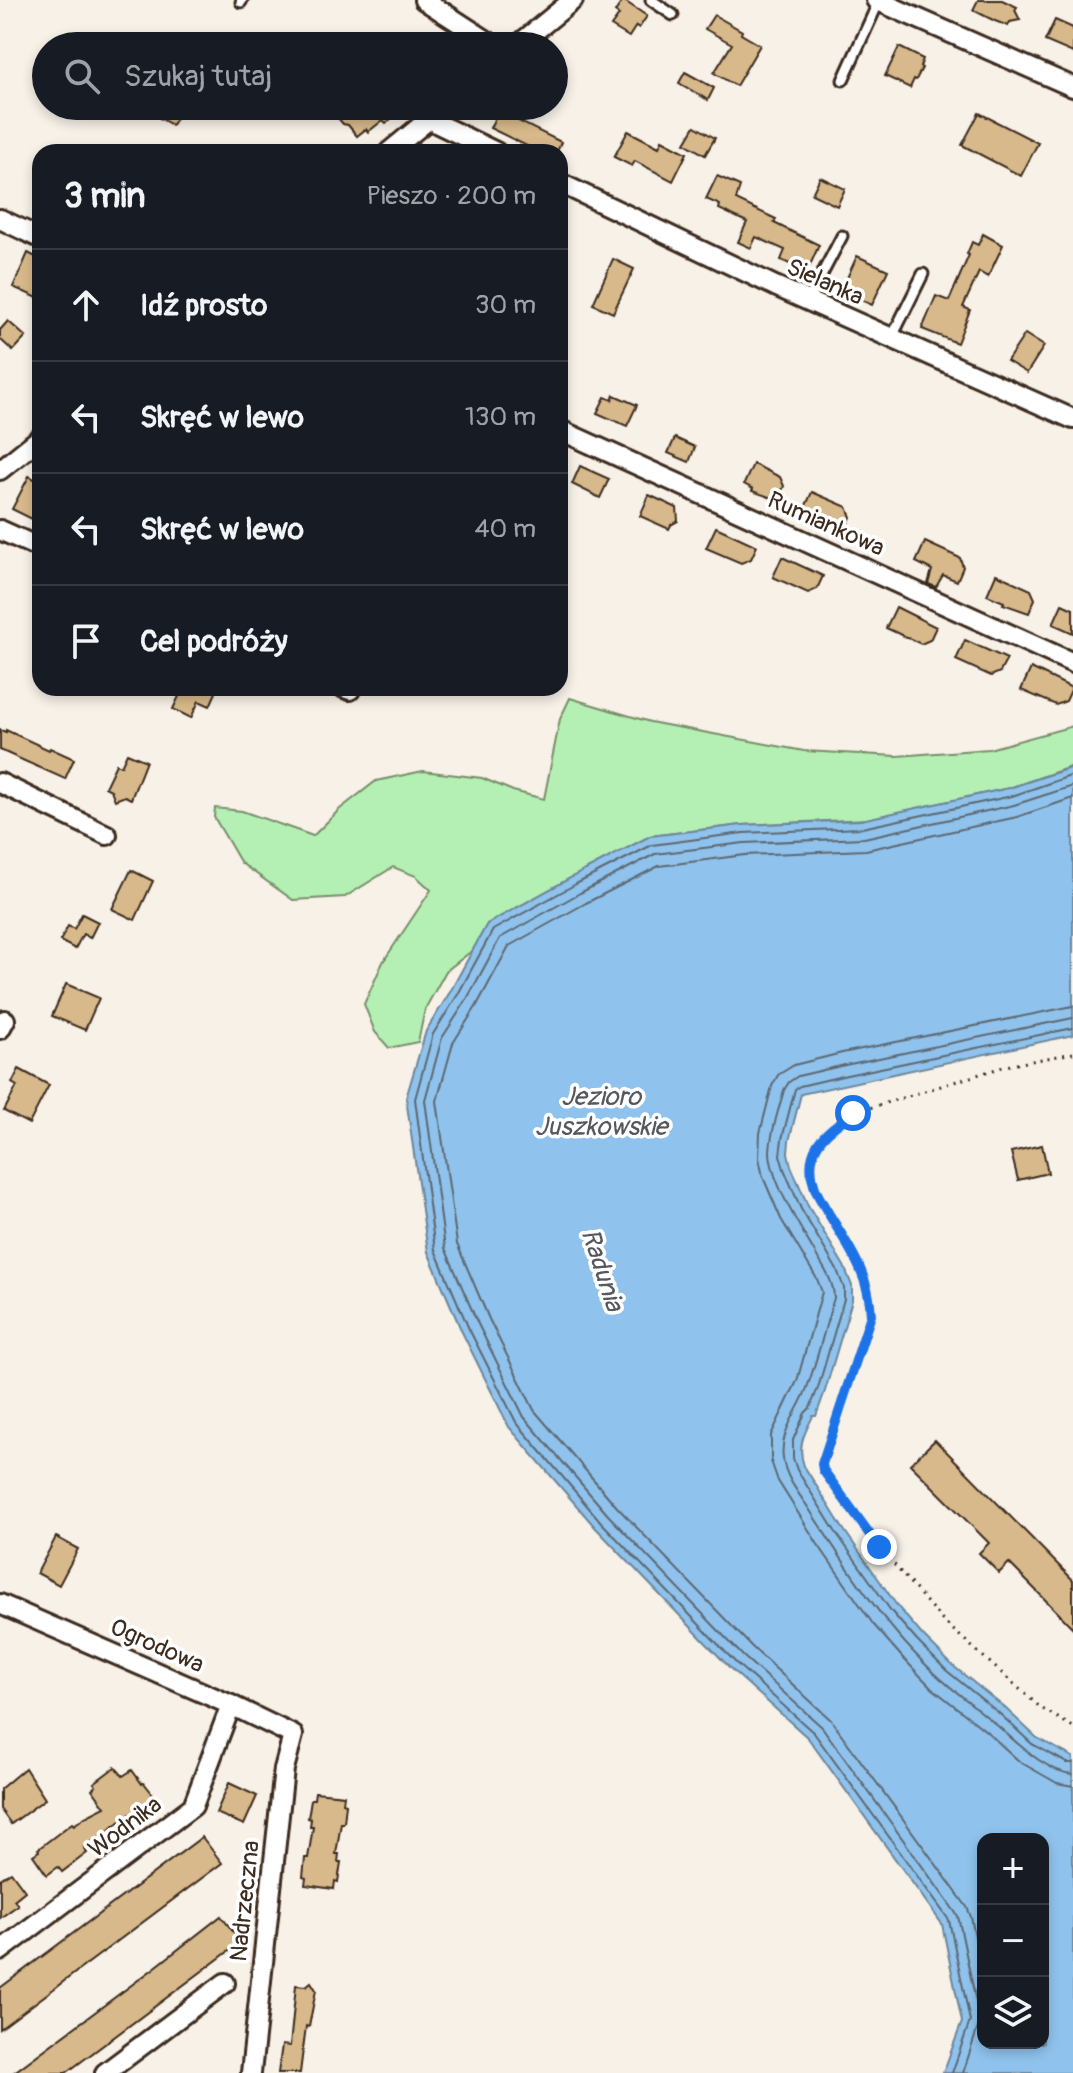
<!DOCTYPE html>
<html lang="pl">
<meta charset="utf-8">
<style>
body{margin:0;font-family:Pangolin,sans-serif;background:#20242c;color:#f1f3f6}
.controls{position:absolute;right:24px;bottom:24px;display:grid;overflow:hidden;border-radius:16px;box-shadow:0 4px 12px #0003}
.controls button{width:72px;height:72px;display:grid;place-items:center;padding:0;border:0;border-bottom:2px solid #363941;background:#171b24;color:#f1f3f6;font:40px sans-serif}
.stop{position:absolute;width:24px;height:24px;margin:-18px;border:6px solid #1a73e8;border-radius:50%;background:#fff}
.stop.end{background:#1a73e8;border-color:#fff;box-shadow:0 2px 8px #0008}
.list{margin:0;padding:0;list-style:none}
h2{display:flex;justify-content:space-between;align-items:center;height:104px;margin:0;padding:0 32px;font-size:34px}
h2 small{font-size:26px;font-weight:400;color:#9ea1a6}
.list li{display:grid;grid-template-columns:52px 1fr auto;gap:24px;align-items:center;box-sizing:border-box;height:112px;padding:0 32px;border-top:2px solid #363941}
.list b{display:block;font-size:30px;white-space:nowrap}
.list em{font-size:26px;font-style:normal;color:#9ea1a6}
.icon{flex:none;width:44px;height:44px;fill:none;stroke:currentColor;stroke-width:2;stroke-linecap:round;stroke-linejoin:round}
.map{position:relative;flex:none;width:1073px;height:2073px;overflow:hidden}
.search{position:absolute;background:#171b24;box-shadow:0 4px 12px #0003;left:32px;top:32px;width:536px;height:88px;display:flex;align-items:center;gap:20px;box-sizing:border-box;padding:0 28px;border-radius:44px;color:#9ea1a6;font-size:30px}
.panel{position:absolute;background:#171b24;box-shadow:0 4px 12px #0003;left:32px;top:144px;width:536px;height:552px;border-radius:24px}
.map>svg:first-child{display:block}
.green{fill:#b4f0b4;stroke:#788d69;stroke-width:2}
.water{fill:#8fc3ed;stroke:#6d869a;stroke-width:2;fill-rule:evenodd}
.lines{fill:none;stroke-linecap:round;stroke-linejoin:round}
.shore{stroke:#5d6771;stroke-width:2}
.building{fill:#d8b98b;stroke:#3b2a1e;stroke-width:2}
.service-casing{stroke:#3b2a1e;stroke-width:15}
.minor-casing{stroke:#3b2a1e;stroke-width:24}
.path{stroke:#3b2a1e;stroke-width:3;stroke-dasharray:2 6;stroke-linecap:butt}
.service{stroke:#fff;stroke-width:9}
.minor{stroke:#fff;stroke-width:18}
.route{stroke:#1a73e8;stroke-width:10}
.labels{text-anchor:middle;dominant-baseline:central;stroke-width:7;stroke-linejoin:round;paint-order:stroke}
.street-label{font-size:24px;fill:#3b2a1e;stroke:#fff}
.water-label{font-size:26px;font-style:italic;fill:#54585c;stroke:#fff}
</style>
<div class="map">
<svg width="1073" height="2073" viewBox="0 0 1073 2073">
<rect width="100%" height="100%" fill="#f7f1e8"/>
<filter id="ink" filterUnits="userSpaceOnUse"><feTurbulence type="fractalNoise" baseFrequency=".0125" numOctaves="2"/><feDisplacementMap in="SourceGraphic" scale="16" xChannelSelector="R" yChannelSelector="G"/><feConvolveMatrix kernelMatrix="1 2 1 2 8 2 1 2 1" color-interpolation-filters="sRGB"/></filter>
<g filter="url(#ink)">
<!-- green -->
<polygon class="green" points="570,698 650,722 804,751 897,756 989,749 1073,726 1073,766 1009,788 868,819 742,825 650,836 487,924 473,950 446,971 425,1009 418,1042 389,1048 375,1032 364,1004 383,962 431,890 416,876 393,867 345,897 293,900 241,863 214,817 215,808 242,811 313,836 340,809 376,781 423,771 482,778 513,791 544,799 560,719"/>
<!-- water -->
<path class="water" d="M1073,767V1035L801,1094L789,1141L788,1153L791,1166L808,1206L844,1266L852,1286V1300L825,1391L816,1416H813C804,1434 797,1446 804,1466L842,1527L898,1607L923,1636L952,1665L1005,1708L1037,1738L1073,1757V2073H943L962,2022L942,1924L808,1738L731,1669L595,1527L509,1427L462,1332L428,1252L406,1098L426,1031L450,992L487,924L572,877L650,836L742,825L861,820L1009,788ZM983,1839H1043V2043H983Z"/>
<g class="lines">
<!-- shore -->
<g class="shore">
<polyline points="1073,1006 842,1053 794,1065 778,1075 772,1086 760,1133 759,1158 763,1177 781,1219 817,1279 822,1292 797,1381 771,1435 771,1461 778,1481 817,1543 873,1624 902,1657 932,1688 986,1731 1020,1762 1057,1783 1073,1786"/>
<path d="M1073,1018L845,1065L798,1076L789,1082L784,1090C779,1109 771,1130 770,1151C770,1180 800,1227 815,1253C823,1267 834,1281 834,1298C825,1327 818,1357 808,1385C800,1410 779,1430 783,1458C785,1478 801,1496 811,1512C849,1571 888,1632 941,1679C958,1694 976,1707 993,1722C1014,1739 1044,1772 1073,1774"/>
<polyline points="1073,1028 847,1075 800,1086 795,1089 782,1139 780,1155 784,1169 801,1209 837,1270 844,1288 844,1299 818,1388 810,1408 805,1413 793,1440 793,1458 797,1470 835,1531 891,1611 917,1641 947,1671 1000,1714 1032,1744 1067,1763 1073,1763"/>
<polyline points="983,1976 971,1917 967,1907 831,1720 752,1647 617,1507 534,1410 489,1319 457,1244 437,1101 453,1043 476,1007 509,946 586,903 659,866 745,855 866,850 1017,817 1073,798"/>
<polyline points="952,2073 970,2021 949,1920 814,1733 736,1663 601,1522 516,1422 469,1329 435,1250 415,1099 433,1034 457,996 493,930 576,884 652,845 743,833 862,828 1012,796 1073,775"/>
<polyline points="963,2073 980,2021 958,1916 822,1727 743,1656 608,1515 524,1417 478,1324 445,1248 425,1100 442,1038 466,1001 500,938 580,893 655,854 744,843 864,838 1014,805 1073,786"/>
</g>
</g>
<!-- building -->
<g class="building">
<polygon points="623,0 647,16 639,28 636,26 629,37 611,26 619,15 615,12"/>
<polygon points="978,0 1002,0 1017,7 1015,10 1020,20 1010,22 1008,26 995,21 973,10"/>
<polygon points="714,15 742,31 741,34 760,45 736,86 714,73 732,44 705,29"/>
<polygon points="1055,20 1073,28 1073,53 1045,41"/>
<polygon points="899,47 923,59 920,67 922,68 916,80 914,79 910,88 885,76"/>
<polygon points="685,72 714,88 708,100 679,83"/>
<polygon points="138,106 183,106 172,125"/>
<polygon points="351,106 407,106 386,123 383,120 368,132 366,129 357,136 348,125 343,124 337,117"/>
<polygon points="498,111 561,142 557,152 539,152 490,128"/>
<polygon points="979,113 1038,143 1021,176 962,145"/>
<polygon points="695,126 715,138 705,155 685,143"/>
<polygon points="628,131 659,147 662,140 687,153 673,181 635,161 632,166 614,157"/>
<polygon points="717,176 740,186 736,200 776,219 774,223 819,245 807,272 781,260 785,250 756,237 751,248 738,242 747,222 719,209 720,205 706,199"/>
<polygon points="820,177 845,189 837,206 812,194"/>
<polygon points="983,234 1003,245 988,277 979,272 963,307 970,310 957,343 922,329 936,296 949,301 969,255 967,254 972,242 978,245"/>
<polygon points="28,253 40,259 40,299 13,287"/>
<polygon points="857,256 888,270 872,305 841,291"/>
<polygon points="613,259 634,269 613,313 593,304"/>
<polygon points="8,321 26,337 13,351 0,339 0,330"/>
<polygon points="1025,334 1044,346 1027,373 1007,361"/>
<polygon points="614,395 637,405 627,426 597,413 605,397 612,400"/>
<polygon points="675,438 695,447 689,462 668,453"/>
<polygon points="753,464 780,477 784,486 778,500 752,491 753,489 744,484"/>
<polygon points="580,466 609,479 600,498 572,484"/>
<polygon points="29,476 40,482 40,523 12,509"/>
<polygon points="812,492 847,507 851,517 845,530 803,512"/>
<polygon points="649,495 677,508 678,521 671,525 669,529 640,516"/>
<polygon points="716,527 757,546 751,559 741,563 706,548"/>
<polygon points="925,542 960,558 963,567 957,581 943,575 936,587 928,584 932,570 916,562"/>
<polygon points="782,557 823,576 817,589 808,593 773,577"/>
<polygon points="996,574 1031,590 1035,599 1029,613 1003,604 1004,602 987,595"/>
<polygon points="1062,604 1073,609 1073,633 1053,624"/>
<polygon points="896,607 936,627 930,640 921,644 886,628"/>
<polygon points="965,640 1007,659 1000,672 991,676 956,660"/>
<polygon points="1031,668 1072,688 1066,701 1056,705 1021,690"/>
<polygon points="173,688 218,688 210,706 199,701 191,718 173,709 181,692"/>
<polygon points="0,730 6,732 6,730 49,750 50,748 74,759 65,779 0,750"/>
<polygon points="127,753 146,761 131,799 125,796 115,800 111,790 105,787 116,764 121,766"/>
<polygon points="131,870 153,881 135,920 112,909"/>
<polygon points="82,914 98,922 90,938 83,934 75,949 60,941 68,926 74,929"/>
<polygon points="66,984 99,998 85,1030 52,1016"/>
<polygon points="19,1069 49,1085 29,1124 4,1111 17,1086 12,1083"/>
<polygon points="1042,1145 1048,1173 1018,1180 1011,1152"/>
<polygon points="935,1440 1073,1580 1073,1628 1009,1563 999,1573 979,1553 989,1543 910,1464"/>
<polygon points="56,1537 78,1549 59,1585 37,1573"/>
<polygon points="115,1767 123,1776 132,1770 142,1784 144,1783 156,1798 152,1804 142,1811 139,1808 84,1848 87,1853 62,1872 58,1867 47,1875 33,1855 39,1851 38,1849 72,1823 74,1825 85,1817 105,1807 92,1789 96,1786 94,1783"/>
<polygon points="25,1768 45,1799 11,1824 0,1809 0,1789"/>
<polygon points="229,1783 257,1796 244,1825 216,1813"/>
<polygon points="315,1792 344,1795 343,1803 346,1804 344,1823 341,1823 336,1854 339,1854 338,1862 341,1862 338,1882 335,1881 334,1889 305,1885 306,1878 303,1877 305,1858 308,1858 313,1827 310,1827 311,1819 308,1818 311,1799 314,1799"/>
<polygon points="202,1837 222,1863 0,2029 0,1988"/>
<polygon points="11,1872 25,1891 14,1900 18,1905 0,1918 0,1879"/>
<polygon points="221,1916 241,1942 66,2073 13,2073 153,1969"/>
<polygon points="311,1982 316,1990 309,2027 306,2026 300,2073 278,2073 282,2045 290,2046 296,1985 306,1986"/>
</g>
<g class="lines">
<defs>
<g id="service">
<polyline points="651,0 673,15"/>
<polyline points="241,2 242,0"/>
<polyline points="843,80 879,1"/>
<polyline points="808,301 842,236"/>
<polyline points="892,337 923,274"/>
</g>
<g id="minor">
<polyline points="424,0 495,46"/>
<polyline points="876,0 1073,87"/>
<polyline points="517,46 573,0"/>
<polyline points="432,117 438,124 496,152"/>
<polyline points="389,152 445,106"/>
<polyline points="560,183 775,286 1073,419"/>
<polyline points="0,219 40,238"/>
<polyline points="560,430 1073,663"/>
<polyline points="0,470 40,438"/>
<polyline points="0,530 40,548"/>
<polyline points="344,688 350,690"/>
<polyline points="0,783 107,835"/>
<polyline points="0,1029 5,1020"/>
<polyline points="0,1604 231,1705 293,1735 284,1769 251,2073"/>
<polyline points="0,1951 193,1806 231,1705"/>
<polyline points="105,2073 225,1983"/>
</g>
</defs>
<!-- service casing -->
<use href="#service" class="service-casing"/>
<!-- minor casing -->
<use href="#minor" class="minor-casing"/>
<!-- path -->
<path class="path" d="M1073,1053L1006,1066L853,1113L825,1133L814,1151L810,1162L811,1178L816,1191C837,1232 869,1266 871,1315L822,1464L823,1470L879,1547L942,1620L1041,1708L1073,1727"/>
<!-- service -->
<use href="#service" class="service"/>
<!-- minor -->
<use href="#minor" class="minor"/>
</g>
</g>
<g class="lines" filter="url(#ink)">
<!-- route -->
<path class="route" d="M853,1113C823,1134 801,1150 816,1191C837,1233 869,1265 871,1315L822,1464L823,1470L879,1547"/>
</g>
<g class="labels">
<!-- street labels -->
<g class="street-label">
<text transform="translate(825 282) rotate(24)">Sielanka</text>
<text transform="translate(826 524) rotate(24)">Rumiankowa</text>
<text transform="translate(157 1646) rotate(24)">Ogrodowa</text>
<text transform="translate(125 1827) rotate(-37)">Wodnika</text>
<text transform="translate(245 1901) rotate(-84)">Nadrzeczna</text>
</g>
<!-- water labels -->
<g class="water-label">
<text x="601" y="1097">Jezioro<tspan x="601" dy="30">Juszkowskie</tspan></text>
<text transform="translate(602 1270) rotate(72)">Radunia</text>
</g>
</g>
</svg>
<div class="controls">
<button>+</button>
<button>−</button>
<button><svg class="icon" aria-label="layers" viewBox="0 0 24 24"><path d="M12 4l9 5-9 5-9-5zM3 14l9 5 9-5"/></svg></button>
</div>
<div class="stop" style="left:853px;top:1113px"></div>
<div class="stop end" style="left:879px;top:1547px"></div>
<div class="search"><svg class="icon" aria-label="search" viewBox="0 0 24 24"><circle cx="10" cy="10" r="6"/><path d="M15 15l6 6"/></svg>Szukaj tutaj</div>
<section class="panel">
<h2>3 min<small>Pieszo · 200 m</small></h2>
<ul class="list">
<li><svg class="icon" aria-label="ahead" viewBox="0 0 24 24"><path d="M12 20V5M6 11l6-6 6 6"/></svg><div><b>Idź prosto</b></div><em>30 m</em></li>
<li><svg class="icon" aria-label="left" viewBox="0 0 24 24"><path d="M17 20v-9H6M10 6l-5 5 5 5"/></svg><div><b>Skręć w lewo</b></div><em>130 m</em></li>
<li><svg class="icon" aria-label="left" viewBox="0 0 24 24"><path d="M17 20v-9H6M10 6l-5 5 5 5"/></svg><div><b>Skręć w lewo</b></div><em>40 m</em></li>
<li><svg class="icon" aria-label="arrive" viewBox="0 0 24 24"><path d="M6 21V4h12l-3 4 3 4H6"/></svg><div><b>Cel podróży</b></div></li>
</ul>
</section>
</div>
